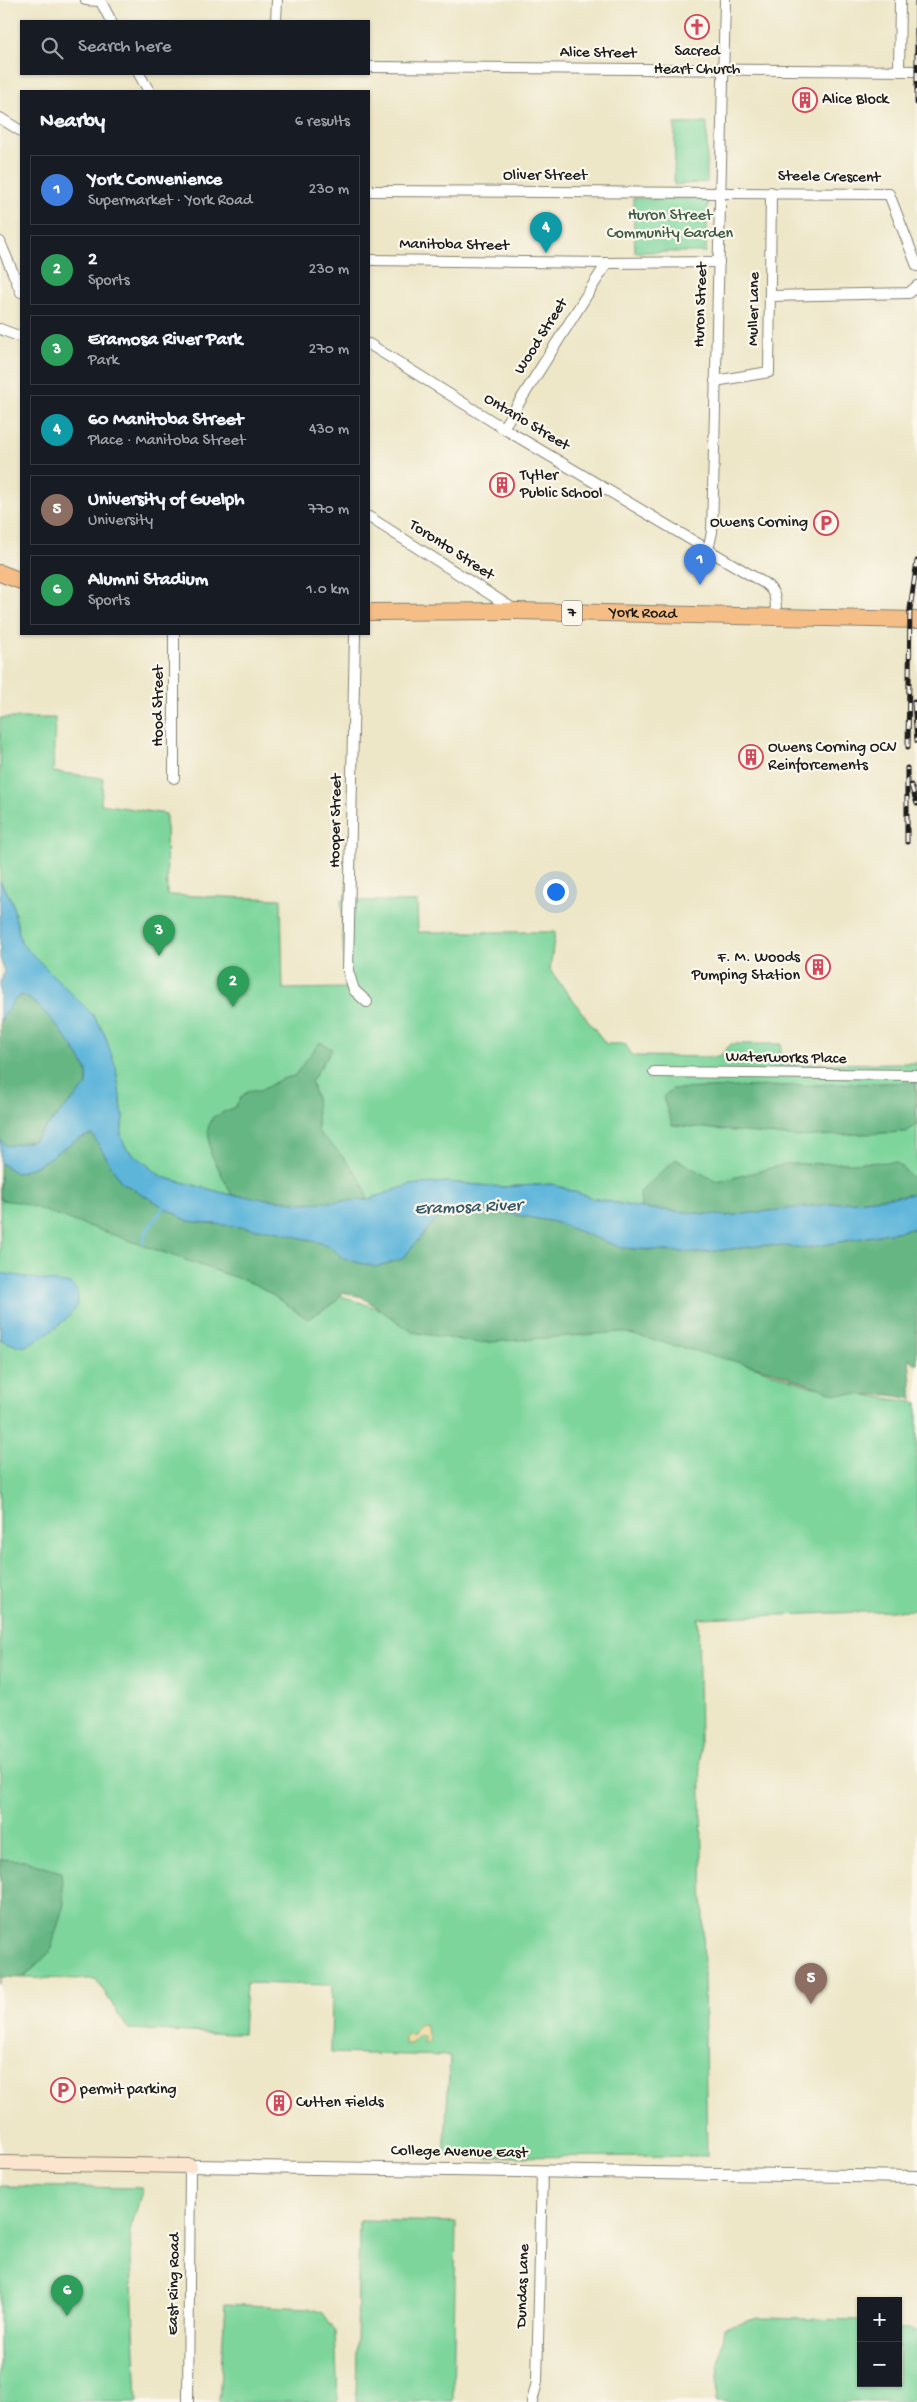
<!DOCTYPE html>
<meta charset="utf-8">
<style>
body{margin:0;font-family:"Gochi Hand",sans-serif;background:#20242c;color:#f1f3f6}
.controls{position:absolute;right:15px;bottom:15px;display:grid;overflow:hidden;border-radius:0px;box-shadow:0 1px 4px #0004}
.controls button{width:45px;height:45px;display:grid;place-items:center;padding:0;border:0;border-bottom:1px solid #363941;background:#171b24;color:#f1f3f6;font:25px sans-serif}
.you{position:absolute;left:555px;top:891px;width:18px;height:18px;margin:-12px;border:4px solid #fff;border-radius:50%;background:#1a73e8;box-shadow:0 0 0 8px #1a73e833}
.badge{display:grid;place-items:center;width:32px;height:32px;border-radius:50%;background:#0f766e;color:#fff;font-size:16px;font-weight:700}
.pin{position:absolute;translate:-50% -41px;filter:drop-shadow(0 1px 2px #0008)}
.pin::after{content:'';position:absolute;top:26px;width:18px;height:15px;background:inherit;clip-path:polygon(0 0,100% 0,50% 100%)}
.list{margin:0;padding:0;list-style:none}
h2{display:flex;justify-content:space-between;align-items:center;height:65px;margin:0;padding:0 20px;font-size:21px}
h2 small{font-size:16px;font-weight:400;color:#9ea1a6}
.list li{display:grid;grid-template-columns:32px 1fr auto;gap:15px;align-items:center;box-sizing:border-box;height:70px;margin:0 10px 10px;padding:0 10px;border:1px solid #363941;border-radius:0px}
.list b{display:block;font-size:19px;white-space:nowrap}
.list p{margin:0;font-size:16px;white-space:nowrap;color:#9ea1a6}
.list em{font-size:16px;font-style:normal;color:#9ea1a6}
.icon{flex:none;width:28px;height:28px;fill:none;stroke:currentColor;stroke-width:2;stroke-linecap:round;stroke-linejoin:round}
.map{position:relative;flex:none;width:917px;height:2402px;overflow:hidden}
.search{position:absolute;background:#171b24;box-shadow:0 1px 4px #0004;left:20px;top:20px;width:350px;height:55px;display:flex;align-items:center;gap:12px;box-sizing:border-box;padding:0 18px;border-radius:0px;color:#9ea1a6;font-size:19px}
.panel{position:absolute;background:#171b24;box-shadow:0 1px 4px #0004;left:20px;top:90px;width:350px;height:545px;border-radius:0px}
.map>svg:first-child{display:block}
.green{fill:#7dd59b;stroke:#4c785c}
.forest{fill:#66b683;stroke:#416950}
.sand{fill:#eeda9e;stroke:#857b5d}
.water{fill:#5db5da;stroke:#3c687b}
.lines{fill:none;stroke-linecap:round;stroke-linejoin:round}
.stream{stroke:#5db5da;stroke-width:3}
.minor-casing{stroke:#848172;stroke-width:12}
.tertiary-casing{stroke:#848172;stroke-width:14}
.secondary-casing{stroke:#848172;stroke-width:16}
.primary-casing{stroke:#848172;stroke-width:18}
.minor{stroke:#fff;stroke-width:10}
.tertiary{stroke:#fff;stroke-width:12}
.secondary{stroke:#fbe5cf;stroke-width:14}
.primary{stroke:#f6be87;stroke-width:16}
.rail-casing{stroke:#1c1c1c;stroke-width:5}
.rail{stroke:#fbf7ec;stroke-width:3;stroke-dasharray:9;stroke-linecap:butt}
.labels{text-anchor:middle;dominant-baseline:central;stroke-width:4.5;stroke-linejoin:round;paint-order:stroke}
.shield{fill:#fbf7ec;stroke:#5f5e5a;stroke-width:1}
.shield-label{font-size:15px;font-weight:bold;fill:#1c1c1c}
.poi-label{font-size:16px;fill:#1c1c1c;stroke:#fbf7ec;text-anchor:start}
.street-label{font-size:16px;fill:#1c1c1c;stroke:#fbf7ec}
.park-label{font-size:16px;fill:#3e5d48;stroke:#fbf7ec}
.water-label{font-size:18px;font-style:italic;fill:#365968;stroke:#fbf7ec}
</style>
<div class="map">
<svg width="917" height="2402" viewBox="0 0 917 2402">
<rect width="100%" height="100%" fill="#fbf7ec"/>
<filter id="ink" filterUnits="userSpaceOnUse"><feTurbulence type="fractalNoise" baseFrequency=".02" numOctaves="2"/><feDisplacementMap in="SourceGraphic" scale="10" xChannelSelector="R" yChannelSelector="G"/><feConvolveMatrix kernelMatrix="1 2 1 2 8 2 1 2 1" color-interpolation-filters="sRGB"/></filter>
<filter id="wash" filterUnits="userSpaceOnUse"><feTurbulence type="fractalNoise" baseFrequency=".0096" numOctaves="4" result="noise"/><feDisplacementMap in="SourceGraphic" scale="20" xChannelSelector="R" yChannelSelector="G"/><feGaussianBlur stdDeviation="1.12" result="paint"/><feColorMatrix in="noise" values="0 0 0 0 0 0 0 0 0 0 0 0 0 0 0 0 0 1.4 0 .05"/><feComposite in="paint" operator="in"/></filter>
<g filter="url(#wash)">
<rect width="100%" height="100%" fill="#ede6c7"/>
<!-- green -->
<g class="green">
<polygon points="707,123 707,182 674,185 675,124"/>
<polygon points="633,198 700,199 708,202 706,252 635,252"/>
<polygon points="0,718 55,718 53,772 103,778 101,804 166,814 167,895 281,899 283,989 345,988 341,900 417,902 418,932 555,932 550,970 606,1044 625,1044 633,1056 719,1057 731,1044 781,1044 780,1064 917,1063 917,1194 727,1216 641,1208 592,1198 552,1184 502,1187 446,1182 409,1185 367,1200 232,1195 162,1177 126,1148 121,1136 123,1116 105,1035 93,1015 21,943 12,901 0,881"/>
<polygon points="0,1175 435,1329 641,1327 809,1386 917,1403 917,1610 698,1618 707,2156 444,2157 450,2056 331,2053 332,1985 246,1983 243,2034 230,2034 128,2029 96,1979 24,1978 50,1952 0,1882"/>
<polygon points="0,2186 143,2188 130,2231 137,2402 0,2402"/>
<polygon points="359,2220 456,2222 453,2402 356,2402"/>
<polygon points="225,2304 309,2308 323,2313 335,2330 338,2402 219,2402"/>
<polygon points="758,2318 861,2320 861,2383 898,2383 898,2328 917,2332 917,2402 715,2402 724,2327"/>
</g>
<!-- forest -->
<g class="forest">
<path d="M22,995C43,1003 76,1049 86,1069C88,1074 87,1080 87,1085L32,1141L7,1146L0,1140V1022L14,999Z"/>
<path d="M320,1042L332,1049L311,1082L316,1098L318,1132C334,1147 367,1178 367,1200L304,1203L232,1195L211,1154L208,1128L213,1117L235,1107L242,1096L249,1091H260L281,1079L294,1076Z"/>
<polygon points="916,1082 917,1125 906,1132 796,1137 672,1125 663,1097 672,1089"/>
<path d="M93,1134L121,1182L188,1221L275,1231L328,1245L344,1259H402L440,1215L486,1209L554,1222L622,1248L696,1253L767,1245L807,1248L917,1228V1365L909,1358L912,1399L890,1395L836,1394L772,1371L622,1332L479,1343L412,1332L362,1297L342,1292L336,1302L308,1319L257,1285L19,1202L0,1200V1163L16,1173C44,1168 63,1142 93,1134Z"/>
<polygon points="676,1159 717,1182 786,1164 896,1162 917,1182 917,1194 727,1216 641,1208 640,1192"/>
<polygon points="0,1859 21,1860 61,1872 64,1904 50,1952 23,1978 1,1977 0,1985"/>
</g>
<!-- sand -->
<polygon class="sand" points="422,2024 425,2025 430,2040 428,2042 424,2044 424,2037 420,2035 410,2044 405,2044 405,2035 413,2034 418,2025"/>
<!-- water -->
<g class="water">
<path d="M0,881L12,901L21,943L93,1015L105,1035L116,1068L123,1116L121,1136L126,1148L162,1177L232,1195L304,1203L367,1200L409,1185L446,1182L502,1187L552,1184L592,1198L641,1208L727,1216L917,1194V1228L807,1248L767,1245L696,1253L622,1248L554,1222L486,1209L440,1215L402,1259L376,1267L344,1259L328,1245L275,1231L188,1221L121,1182L92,1134C64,1142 44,1168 16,1173L0,1163V1140L7,1146L33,1141L87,1085C87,1080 88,1074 86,1069C76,1049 43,1003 22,995L14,1000L0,1022V984L4,972L0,957Z"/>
<path d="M0,1273L71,1284C97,1308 44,1336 26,1346H16L0,1339Z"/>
</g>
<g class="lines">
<!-- stream -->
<polyline class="stream" points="143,1244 146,1232 164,1207"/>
</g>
</g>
<g filter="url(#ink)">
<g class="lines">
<defs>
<g id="minor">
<polyline points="86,0 100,1"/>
<polyline points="100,0 111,21"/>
<polyline points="276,21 277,0"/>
<polyline points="369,67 917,71"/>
<polyline points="899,71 900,0"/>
<polyline points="139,74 149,91"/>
<polyline points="0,118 21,131"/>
<polyline points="369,191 889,194 917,266"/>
<polyline points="0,242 21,292"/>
<polyline points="369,260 607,263 719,262"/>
<polyline points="770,296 909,293 917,286"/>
<polyline points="0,329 21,337"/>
<path d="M369,344L503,428L764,583C777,592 776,602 776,617"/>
<polyline points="715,381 769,372 771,192"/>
<polyline points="503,428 607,263"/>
<polyline points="369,517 515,610"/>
<polyline points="708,550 712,532 725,0"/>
<polyline points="355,634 348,971 354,990 367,1002"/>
<polyline points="174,778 174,634"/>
<polyline points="654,1072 917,1075"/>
<polyline points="188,2402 190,2166"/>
<polyline points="532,2402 537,2382 542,2171"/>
</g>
<polyline id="tertiary" points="190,2166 917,2177"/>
<polyline id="secondary" points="0,2163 190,2166"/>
<g id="primary">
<polyline points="0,573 21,581"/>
<path id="s1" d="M369,612L517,611L917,620"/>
</g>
</defs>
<!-- minor casing -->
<use href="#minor" class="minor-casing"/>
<!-- tertiary casing -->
<use href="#tertiary" class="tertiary-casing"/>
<!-- secondary casing -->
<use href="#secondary" class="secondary-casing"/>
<!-- primary casing -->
<use href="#primary" class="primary-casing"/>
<!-- minor -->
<use href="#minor" class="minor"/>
<!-- tertiary -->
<use href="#tertiary" class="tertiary"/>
<!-- secondary -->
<use href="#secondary" class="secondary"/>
<!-- primary -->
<use href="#primary" class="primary"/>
<defs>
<g id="rail">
<polyline points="917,0 917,103"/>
<polyline points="914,702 917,741"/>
<polyline points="908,747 910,609 917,561"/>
<polyline points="911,785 917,804"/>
<polyline points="907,842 907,768"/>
</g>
</defs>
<!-- rail casing -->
<use href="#rail" class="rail-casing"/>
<!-- rail -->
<use href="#rail" class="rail"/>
</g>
</g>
<!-- icons -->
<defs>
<symbol id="church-ring" viewBox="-11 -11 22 22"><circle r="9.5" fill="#fbf7ec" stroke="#d1495b" stroke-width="1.5"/><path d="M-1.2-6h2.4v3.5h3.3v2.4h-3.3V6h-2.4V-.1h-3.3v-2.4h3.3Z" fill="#d1495b"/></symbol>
<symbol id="building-ring" viewBox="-11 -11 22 22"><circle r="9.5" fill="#fbf7ec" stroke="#d1495b" stroke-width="1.5"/><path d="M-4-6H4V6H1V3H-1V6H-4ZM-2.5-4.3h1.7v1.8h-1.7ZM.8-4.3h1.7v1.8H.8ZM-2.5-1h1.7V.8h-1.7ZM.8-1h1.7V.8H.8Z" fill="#d1495b"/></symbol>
<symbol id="parking-ring" viewBox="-11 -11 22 22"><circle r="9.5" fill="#fbf7ec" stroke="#d1495b" stroke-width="1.5"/><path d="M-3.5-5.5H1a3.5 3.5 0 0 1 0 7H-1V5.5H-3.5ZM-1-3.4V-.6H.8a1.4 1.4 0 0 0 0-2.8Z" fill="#d1495b"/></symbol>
</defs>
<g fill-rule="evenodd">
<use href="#church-ring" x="683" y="13" width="28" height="28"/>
<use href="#building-ring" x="791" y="86" width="28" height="28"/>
<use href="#building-ring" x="488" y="471" width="28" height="28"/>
<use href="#parking-ring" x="812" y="509" width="28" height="28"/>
<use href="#building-ring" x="737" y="743" width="28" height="28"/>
<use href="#building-ring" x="804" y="953" width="28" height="28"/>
<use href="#parking-ring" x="49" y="2076" width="28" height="28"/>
<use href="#building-ring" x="265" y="2089" width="28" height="28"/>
</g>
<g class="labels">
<!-- shield labels -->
<rect class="shield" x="562" y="600.5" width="20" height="25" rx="4"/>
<g class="shield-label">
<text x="572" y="613">7</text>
</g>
<!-- poi labels -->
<g class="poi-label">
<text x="697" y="52" text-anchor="middle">Sacred<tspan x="697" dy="18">Heart Church</tspan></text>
<text x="822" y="100">Alice Block</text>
<text x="520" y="476">Tytler<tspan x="520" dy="18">Public School</tspan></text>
<text x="808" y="523" text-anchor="end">Owens Corning</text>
<text x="768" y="748">Owens Corning OCV<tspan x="768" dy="18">Reinforcements</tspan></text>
<text x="800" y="958" text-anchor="end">F. M. Woods<tspan x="800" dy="18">Pumping Station</tspan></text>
<text x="80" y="2090">permit parking</text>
<text x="296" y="2103">Cutten Fields</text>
</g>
<!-- street labels -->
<g class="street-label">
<text transform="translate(598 54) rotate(1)">Alice Street</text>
<text x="545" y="176">Oliver Street</text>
<text transform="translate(829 178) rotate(1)">Steele Crescent</text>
<text transform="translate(454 246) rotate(1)">Manitoba Street</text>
<text transform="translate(702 305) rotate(-88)">Huron Street</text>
<text transform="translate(755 309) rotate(-89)">Muller Lane</text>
<text transform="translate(542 337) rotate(-58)">Wood Street</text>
<text transform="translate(526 423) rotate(31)">Ontario Street</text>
<text transform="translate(451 551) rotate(33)">Toronto Street</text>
<text stroke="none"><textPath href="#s1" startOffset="274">York Road</textPath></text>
<text transform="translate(159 706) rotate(-90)">Hood Street</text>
<text transform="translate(337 821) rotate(-89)">Hooper Street</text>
<text transform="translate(786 1059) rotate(1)">Waterworks Place</text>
<text transform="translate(459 2153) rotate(1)">College Avenue East</text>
<text transform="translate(175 2284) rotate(-89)">East Ring Road</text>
<text transform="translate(524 2286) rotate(-88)">Dundas Lane</text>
</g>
<!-- park labels -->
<g class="park-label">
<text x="670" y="216">Huron Street<tspan x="670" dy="18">Community Garden</tspan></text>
</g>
<!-- water labels -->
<g class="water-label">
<text transform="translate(468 1208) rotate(-2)">Eramosa River</text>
</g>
</g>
</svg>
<div class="controls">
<button>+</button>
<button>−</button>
</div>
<div class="you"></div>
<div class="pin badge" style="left:700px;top:585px;background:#3f7fe0">1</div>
<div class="pin badge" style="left:233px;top:1007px;background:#2e9e5b">2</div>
<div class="pin badge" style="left:159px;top:956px;background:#2e9e5b">3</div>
<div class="pin badge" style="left:546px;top:253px;background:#0f9aa8">4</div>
<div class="pin badge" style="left:811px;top:2004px;background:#8d6e63">5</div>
<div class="pin badge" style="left:67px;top:2316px;background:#2e9e5b">6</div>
<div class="search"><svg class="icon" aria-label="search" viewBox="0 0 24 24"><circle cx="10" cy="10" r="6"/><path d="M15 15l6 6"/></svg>Search here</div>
<section class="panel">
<h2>Nearby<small>6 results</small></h2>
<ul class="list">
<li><span class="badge" style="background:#3f7fe0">1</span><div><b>York Convenience</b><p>Supermarket · York Road</p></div><em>230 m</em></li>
<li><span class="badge" style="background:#2e9e5b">2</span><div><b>2</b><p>Sports</p></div><em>230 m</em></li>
<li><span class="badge" style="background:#2e9e5b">3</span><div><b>Eramosa River Park</b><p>Park</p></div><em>270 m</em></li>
<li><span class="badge" style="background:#0f9aa8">4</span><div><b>60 Manitoba Street</b><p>Place · Manitoba Street</p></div><em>430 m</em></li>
<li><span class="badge" style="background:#8d6e63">5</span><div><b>University of Guelph</b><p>University</p></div><em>770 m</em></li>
<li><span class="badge" style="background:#2e9e5b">6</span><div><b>Alumni Stadium</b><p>Sports</p></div><em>1.0 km</em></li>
</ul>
</section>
</div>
